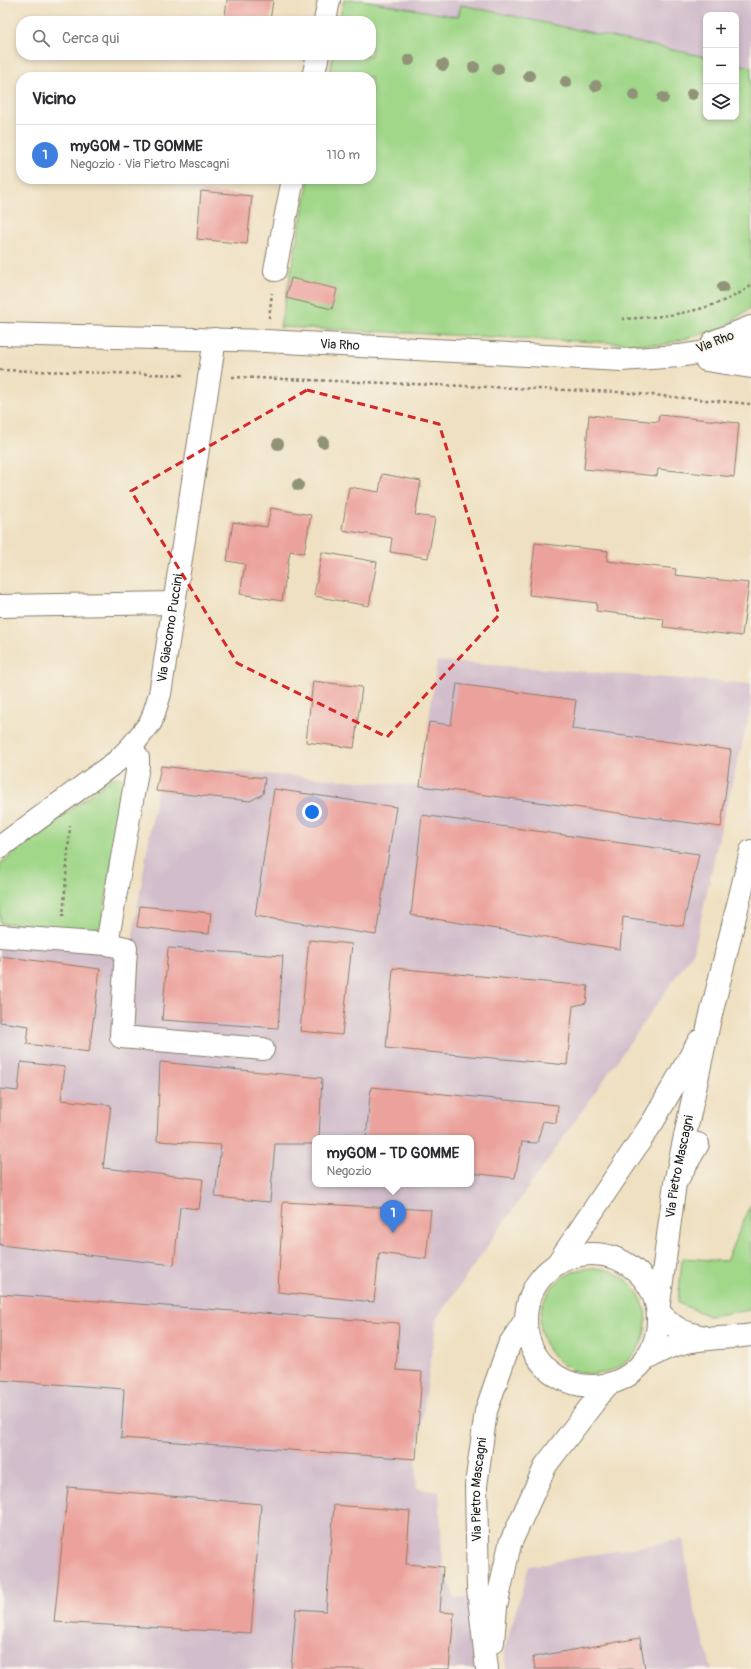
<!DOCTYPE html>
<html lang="it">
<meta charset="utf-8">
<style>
body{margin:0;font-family:Pangolin,sans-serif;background:#f7f7f7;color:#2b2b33}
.controls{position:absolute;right:12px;top:12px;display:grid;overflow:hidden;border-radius:8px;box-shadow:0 2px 6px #0003}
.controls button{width:36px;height:36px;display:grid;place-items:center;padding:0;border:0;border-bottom:1px solid #e1e1e2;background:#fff;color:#2b2b33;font:20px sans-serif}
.you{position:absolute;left:312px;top:812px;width:14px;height:14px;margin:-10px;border:3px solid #fff;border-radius:50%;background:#1a73e8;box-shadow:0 0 0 6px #1a73e833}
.badge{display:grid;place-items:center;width:26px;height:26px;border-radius:50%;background:#2563eb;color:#fff;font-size:13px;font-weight:700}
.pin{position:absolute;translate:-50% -33px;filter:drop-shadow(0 1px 2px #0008)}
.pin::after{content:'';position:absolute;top:21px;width:14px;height:12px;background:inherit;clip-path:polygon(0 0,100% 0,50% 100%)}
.popup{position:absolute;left:312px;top:1135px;width:162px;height:52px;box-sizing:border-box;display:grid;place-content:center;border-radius:8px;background:#fff;filter:drop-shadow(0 1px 3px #0005);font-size:13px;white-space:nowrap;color:#7c7c81}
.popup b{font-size:15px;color:#2b2b33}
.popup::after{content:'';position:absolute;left:50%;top:100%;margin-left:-8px;border:8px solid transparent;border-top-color:#fff}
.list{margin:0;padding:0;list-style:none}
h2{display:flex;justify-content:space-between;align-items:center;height:52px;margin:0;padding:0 16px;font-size:17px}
h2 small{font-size:13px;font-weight:400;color:#7c7c81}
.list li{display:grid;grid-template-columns:26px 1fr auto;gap:12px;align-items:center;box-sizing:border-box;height:60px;padding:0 16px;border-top:1px solid #e1e1e2}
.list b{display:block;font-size:15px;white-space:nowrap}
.list p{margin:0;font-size:13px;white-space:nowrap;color:#7c7c81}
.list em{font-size:13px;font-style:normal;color:#7c7c81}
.icon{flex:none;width:22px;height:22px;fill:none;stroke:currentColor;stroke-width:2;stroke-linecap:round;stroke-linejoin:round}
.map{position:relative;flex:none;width:751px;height:1669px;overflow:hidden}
.search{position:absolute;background:#fff;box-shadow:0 2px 6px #0003;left:16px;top:16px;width:360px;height:44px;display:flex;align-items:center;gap:10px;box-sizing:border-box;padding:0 14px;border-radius:16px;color:#7c7c81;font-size:15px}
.panel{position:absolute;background:#fff;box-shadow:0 2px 6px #0003;left:16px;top:72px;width:360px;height:112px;border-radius:16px}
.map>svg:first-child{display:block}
.industrial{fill:#d1bdcb;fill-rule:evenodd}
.green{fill:#a0d789;stroke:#5e7a52}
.building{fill:#eca29c}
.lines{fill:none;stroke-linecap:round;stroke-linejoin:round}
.minor-casing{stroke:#867e6e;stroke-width:24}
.major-casing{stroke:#867e6e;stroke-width:24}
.path{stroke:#867e6e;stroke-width:2.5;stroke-dasharray:3 3;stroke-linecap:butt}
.minor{stroke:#fff;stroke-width:22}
.major{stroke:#fff;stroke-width:22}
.tree{fill:#919378}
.marked{fill:none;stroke:#d62828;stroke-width:3;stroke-dasharray:8 5;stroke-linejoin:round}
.labels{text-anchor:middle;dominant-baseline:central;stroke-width:3.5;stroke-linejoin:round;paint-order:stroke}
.street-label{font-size:13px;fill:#1c1c1c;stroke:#f7f3e8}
</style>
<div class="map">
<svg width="751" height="1669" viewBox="0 0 751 1669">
<rect width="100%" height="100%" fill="#f7f3e8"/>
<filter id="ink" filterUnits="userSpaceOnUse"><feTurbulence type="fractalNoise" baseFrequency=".025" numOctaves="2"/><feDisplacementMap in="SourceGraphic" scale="8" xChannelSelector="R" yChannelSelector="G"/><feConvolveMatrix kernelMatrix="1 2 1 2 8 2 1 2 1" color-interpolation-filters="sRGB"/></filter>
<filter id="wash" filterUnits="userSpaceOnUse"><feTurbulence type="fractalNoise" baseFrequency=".012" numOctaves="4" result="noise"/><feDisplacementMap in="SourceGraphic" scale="16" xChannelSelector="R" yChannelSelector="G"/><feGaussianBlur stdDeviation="0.9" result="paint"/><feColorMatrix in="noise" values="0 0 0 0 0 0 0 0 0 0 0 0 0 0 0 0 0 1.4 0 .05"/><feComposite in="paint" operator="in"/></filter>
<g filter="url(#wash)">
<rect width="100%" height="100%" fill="#efe0c1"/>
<!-- industrial -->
<g class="industrial">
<polygon points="362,0 751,0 751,67 736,64 736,15 706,15 706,57 461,6 458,17"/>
<path d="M437,661L751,684V709L721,827L694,951L437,1318L416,1459L417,1488L439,1492L443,1567L455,1598L468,1597L475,1669H0V942L132,940L161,766L420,786ZM315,1138H471V1184H315Z"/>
<polygon points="683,1539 692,1601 712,1669 507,1669 504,1651 529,1566"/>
</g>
<!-- green -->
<g class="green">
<polygon points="344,0 362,0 458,17 461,5 706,57 706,117 736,117 736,64 751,67 751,307 724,328 662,345 280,327 309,179 371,179 371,77 329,77 333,55 371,55 371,21 339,21"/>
<polygon points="113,777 121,778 126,781 101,927 90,931 0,923 0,864"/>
<polygon points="751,1204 751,1310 709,1316 678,1303 682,1258 726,1261"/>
<circle cx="593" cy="1321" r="53"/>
</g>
<g id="blocks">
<!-- building -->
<g class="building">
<polygon points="227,0 273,0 270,21 225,16"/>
<polygon points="201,191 252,196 247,244 197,239"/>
<polygon points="291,278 337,289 332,309 286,298"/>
<polygon points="589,415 658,422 659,415 739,423 734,477 658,469 657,476 584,469"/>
<polygon points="382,474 421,481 415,515 435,518 428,558 390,552 392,538 342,530 349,487 379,492"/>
<polygon points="271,508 311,515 304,553 290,551 282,601 240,594 245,564 227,561 233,522 267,527"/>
<polygon points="535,543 608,551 607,561 676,569 675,575 749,583 742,636 663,627 664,619 596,611 597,603 529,595"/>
<polygon points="322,552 377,562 369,606 314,596"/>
<polygon points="313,681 362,687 354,748 306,742"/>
<polygon points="457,684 576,700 572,729 731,750 721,827 420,786 429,722 451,725"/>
<polygon points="161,766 265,778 263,794 250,801 156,791"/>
<polygon points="274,789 396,807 376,935 255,916"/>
<polygon points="422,815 699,854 683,926 623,917 620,949 411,915"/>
<polygon points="140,906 211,913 209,934 137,927"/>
<polygon points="309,940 352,944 342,1035 300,1031"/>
<polygon points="168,948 283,956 278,1028 162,1020"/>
<polygon points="0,956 100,969 89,1052 27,1044 29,1026 0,1022"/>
<polygon points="393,968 588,986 586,1003 573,1006 567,1065 386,1048"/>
<polygon points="21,1062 65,1067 61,1100 111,1105 103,1168 203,1179 199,1209 180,1207 174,1265 0,1245 0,1089 18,1091"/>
<polygon points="160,1062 322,1078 319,1138 315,1138 315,1144 275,1144 270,1202 215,1197 221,1145 157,1141"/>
<polygon points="371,1087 558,1105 556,1123 543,1121 537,1143 522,1142 515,1178 471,1173 471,1138 366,1138"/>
<polygon points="283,1202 431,1210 426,1259 379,1253 374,1302 278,1292"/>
<polygon points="0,1294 399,1323 396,1370 422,1372 416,1459 121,1438 124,1389 0,1380"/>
<polygon points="68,1487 261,1504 251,1633 54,1622"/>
<polygon points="334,1505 410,1511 406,1564 443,1567 440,1612 454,1613 449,1669 291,1669 296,1609 326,1611"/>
<polygon points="640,1638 645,1669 535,1669 533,1657"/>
</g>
</g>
</g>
<g filter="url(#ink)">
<use href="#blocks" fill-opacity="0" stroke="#867e6e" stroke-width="1"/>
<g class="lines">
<defs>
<g id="minor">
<polyline points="325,21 329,0"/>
<polyline points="313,77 318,55"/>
<polyline points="275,270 293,179"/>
<polyline points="0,606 174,603"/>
<path id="s1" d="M0,847L117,761L131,747L151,722L160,694L215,339"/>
<polyline points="0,936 107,944 138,766 138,758 131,747"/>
<polyline points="107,944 126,948 121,1037 263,1049"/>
<polyline points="677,1180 698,1144"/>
<path d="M658,1311C676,1330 681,1332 705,1337"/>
<path d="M645,1360C654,1355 663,1349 673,1346C698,1337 725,1339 751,1335"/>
</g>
<g id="major">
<path id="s2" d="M0,334L266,341L621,360L679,356L751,345"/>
<polyline points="713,342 751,327"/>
<polyline points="706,360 751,367"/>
<circle cx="592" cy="1320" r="66"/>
<polyline points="557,1264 654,1120 699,1041"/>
<path id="s3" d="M658,1311L675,1183L709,1023L751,851"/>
<polyline points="493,1642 496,1607 510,1544 546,1465 607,1385"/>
<path id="s4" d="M487,1669L478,1589L476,1486L486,1411L509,1345L526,1319"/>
</g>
</defs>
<!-- minor casing -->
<use href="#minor" class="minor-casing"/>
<!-- major casing -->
<use href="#major" class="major-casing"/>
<!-- path -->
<g class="path">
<polyline points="269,318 272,293"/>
<path d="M622,319C666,317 713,312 751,286"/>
<polyline points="0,370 185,375"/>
<polyline points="232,377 618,392 751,404"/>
<polyline points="63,917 70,826"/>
</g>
<!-- minor -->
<use href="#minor" class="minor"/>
<!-- major -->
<use href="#major" class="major"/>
</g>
<!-- trees -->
<g class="tree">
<circle cx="409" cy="60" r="6"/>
<circle cx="443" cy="65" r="6"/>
<circle cx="474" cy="67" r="6"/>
<circle cx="498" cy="69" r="6"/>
<circle cx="529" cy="76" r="6"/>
<circle cx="566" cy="82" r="6"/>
<circle cx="596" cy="86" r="6"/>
<circle cx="692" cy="94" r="6"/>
<circle cx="634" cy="95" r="6"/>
<circle cx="663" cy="98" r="6"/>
<circle cx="723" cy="287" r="6"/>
<circle cx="323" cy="442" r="6"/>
<circle cx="278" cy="444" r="6"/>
<circle cx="298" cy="485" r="6"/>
</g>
</g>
<!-- marked area -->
<path class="marked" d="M307,390L439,424L499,615L387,737L237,663L131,491Z"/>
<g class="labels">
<!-- street labels -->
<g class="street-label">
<text transform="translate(715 342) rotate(-22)">Via Rho</text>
<text stroke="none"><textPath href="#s2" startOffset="340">Via Rho</textPath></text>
<text stroke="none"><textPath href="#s1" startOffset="293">Via Giacomo Puccini</textPath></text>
<text stroke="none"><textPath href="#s3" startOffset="146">Via Pietro Mascagni</textPath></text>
<text stroke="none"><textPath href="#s4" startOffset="180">Via Pietro Mascagni</textPath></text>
</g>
</g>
</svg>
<div class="controls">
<button>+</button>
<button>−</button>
<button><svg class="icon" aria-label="layers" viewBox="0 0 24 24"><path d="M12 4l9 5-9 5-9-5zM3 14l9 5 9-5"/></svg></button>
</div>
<div class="you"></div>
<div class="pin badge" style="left:393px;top:1233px;background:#3f7fe0">1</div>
<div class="popup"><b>myGOM - TD GOMME</b>Negozio</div>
<div class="search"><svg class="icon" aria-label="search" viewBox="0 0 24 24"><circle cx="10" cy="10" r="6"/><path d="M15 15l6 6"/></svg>Cerca qui</div>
<section class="panel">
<h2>Vicino<small></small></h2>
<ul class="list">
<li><span class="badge" style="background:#3f7fe0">1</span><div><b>myGOM - TD GOMME</b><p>Negozio · Via Pietro Mascagni</p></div><em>110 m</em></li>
</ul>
</section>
</div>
